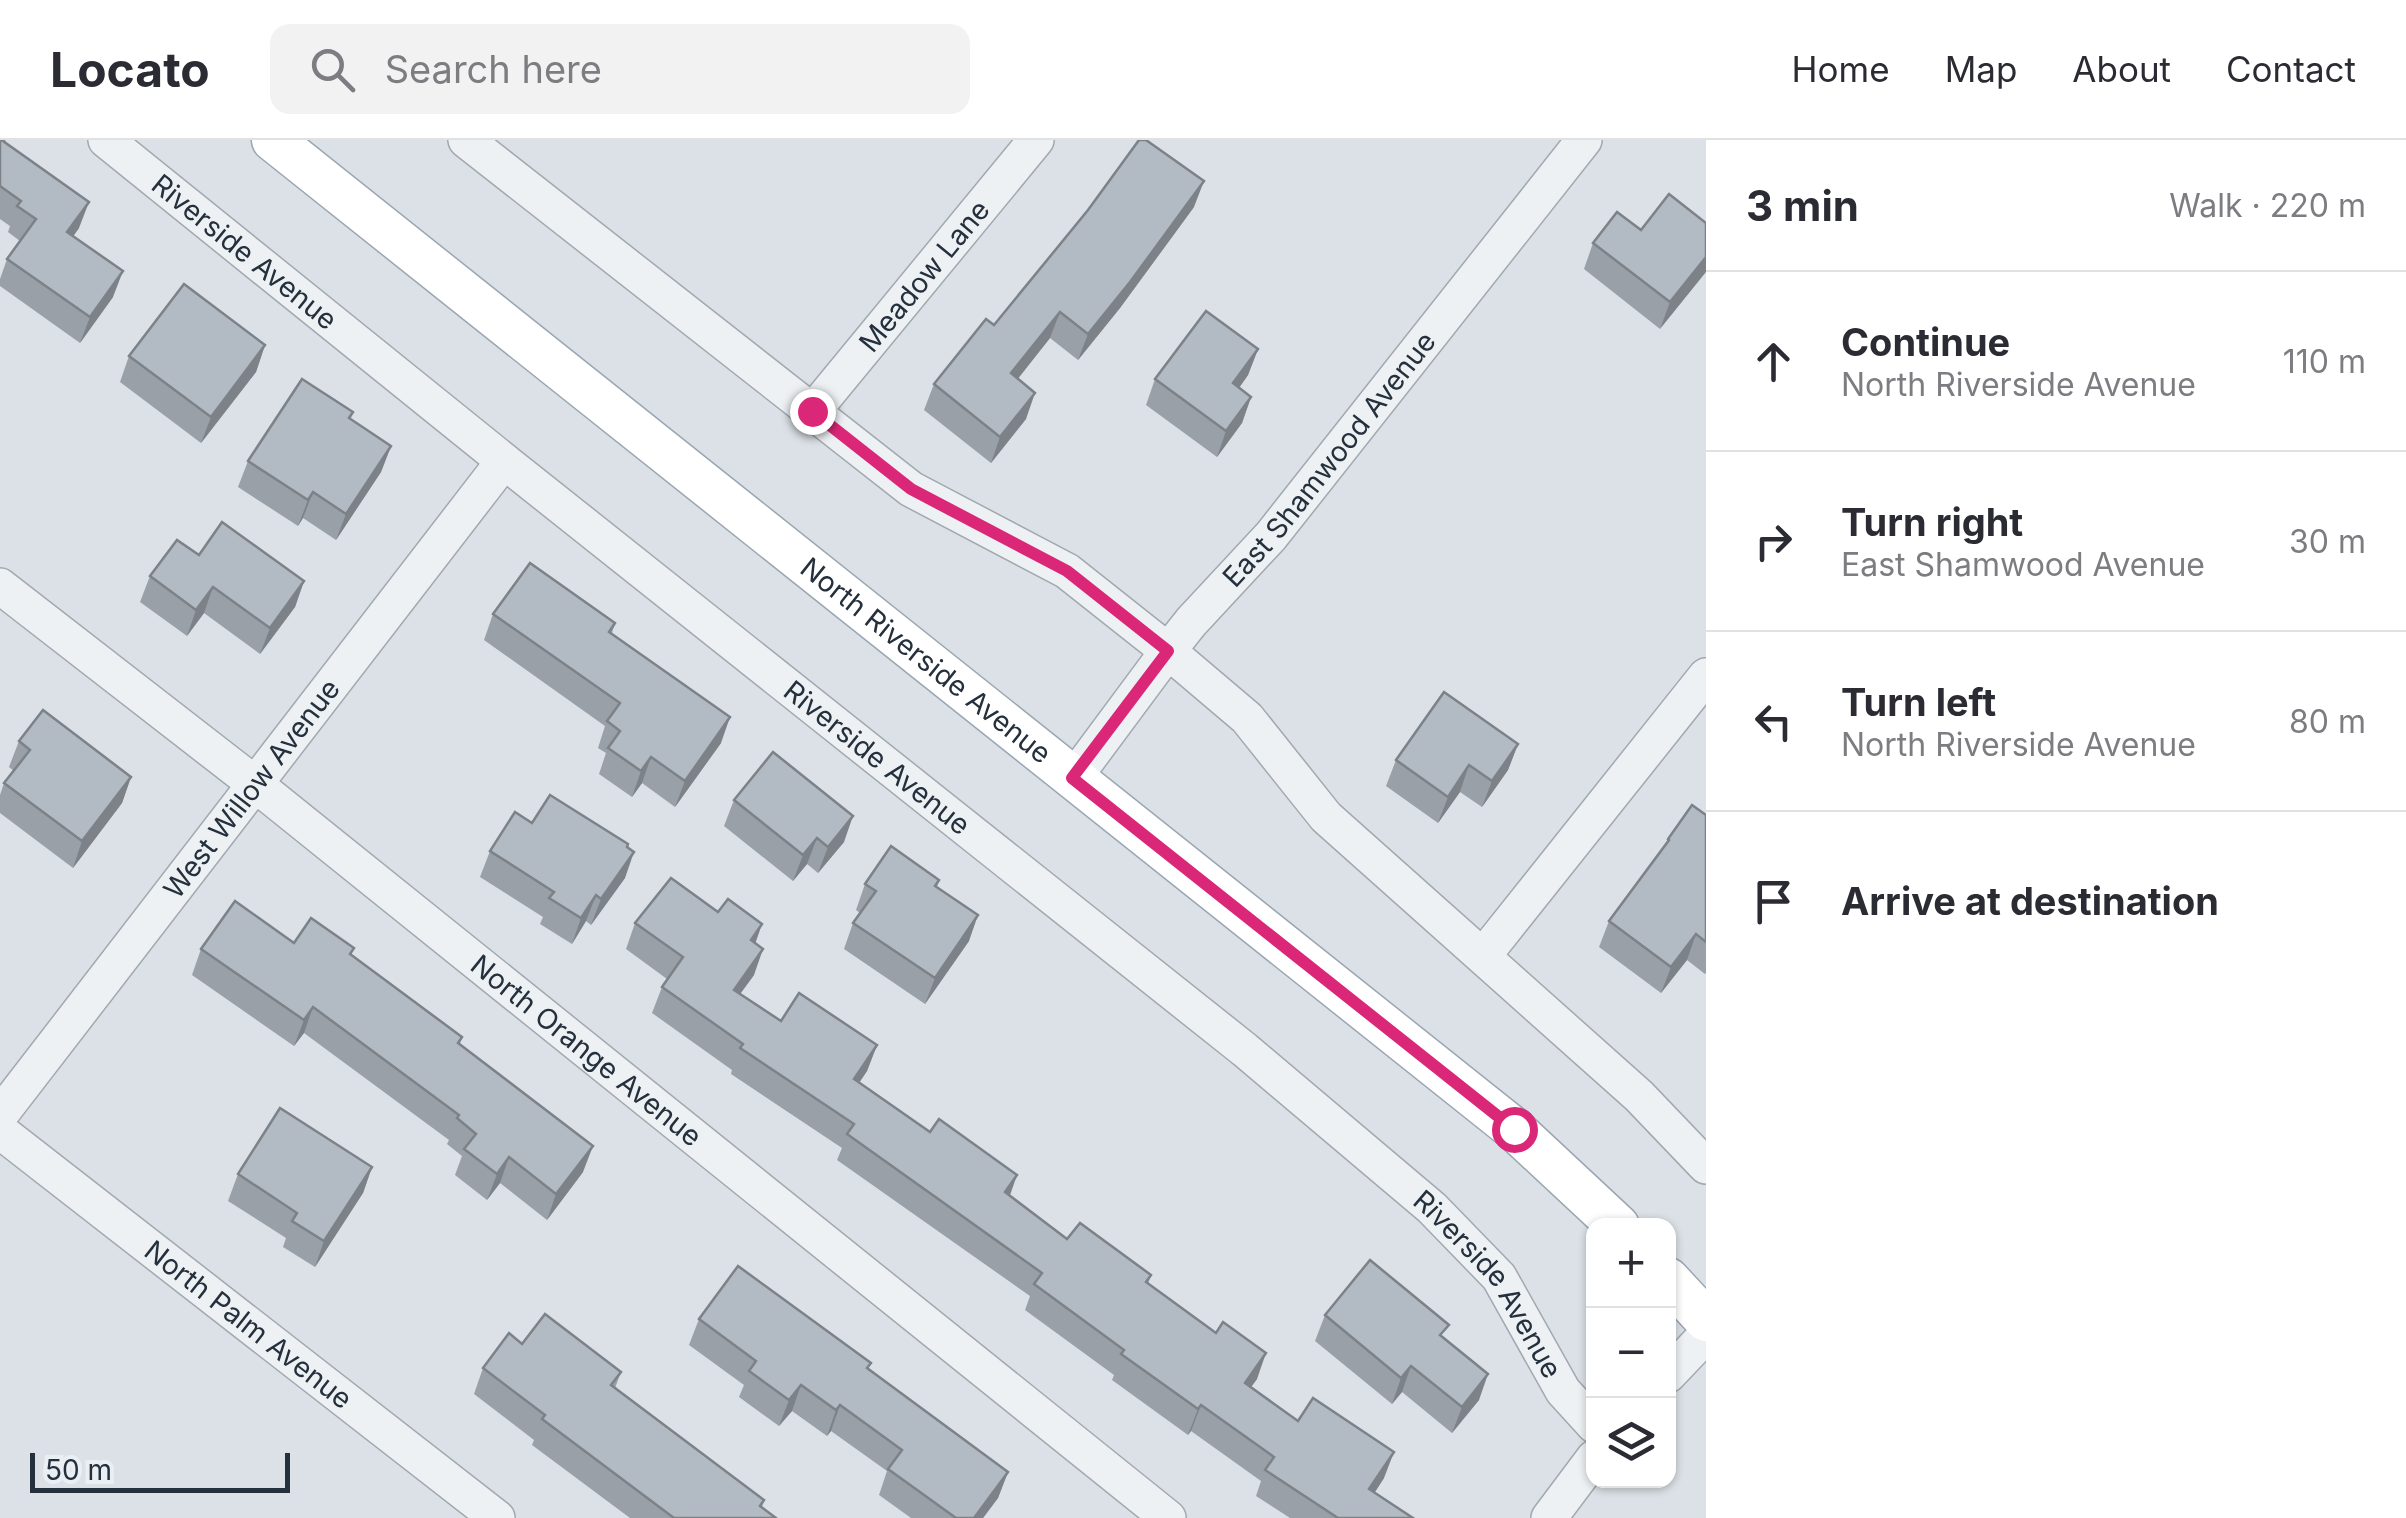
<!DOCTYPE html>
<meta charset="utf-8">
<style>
body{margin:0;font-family:Inter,sans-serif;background:#f2f2f3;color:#2b2b33}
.controls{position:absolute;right:30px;bottom:30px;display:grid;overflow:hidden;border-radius:20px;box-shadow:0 2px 8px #0004}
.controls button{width:90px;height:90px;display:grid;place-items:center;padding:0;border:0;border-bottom:2px solid #e1e1e2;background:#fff;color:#2b2b33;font:50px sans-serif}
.scale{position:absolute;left:30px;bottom:25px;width:260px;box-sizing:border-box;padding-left:10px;border:5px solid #25303d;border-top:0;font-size:28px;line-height:35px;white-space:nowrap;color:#25303d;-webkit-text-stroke:8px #eaeff4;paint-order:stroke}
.stop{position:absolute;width:30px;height:30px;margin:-22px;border:8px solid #db2777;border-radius:50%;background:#fff}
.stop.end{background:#db2777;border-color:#fff;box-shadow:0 2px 10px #0008}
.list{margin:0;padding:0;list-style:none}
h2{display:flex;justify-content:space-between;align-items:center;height:130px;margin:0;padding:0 40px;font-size:42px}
h2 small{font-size:32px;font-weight:400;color:#7c7c81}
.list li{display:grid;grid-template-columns:65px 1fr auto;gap:30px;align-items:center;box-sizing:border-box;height:180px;padding:0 40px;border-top:2px solid #e1e1e2}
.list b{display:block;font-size:38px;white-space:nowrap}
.list p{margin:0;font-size:32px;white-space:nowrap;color:#7c7c81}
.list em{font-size:32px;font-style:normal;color:#7c7c81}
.icon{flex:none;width:55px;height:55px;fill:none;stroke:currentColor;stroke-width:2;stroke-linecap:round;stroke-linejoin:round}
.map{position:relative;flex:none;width:1706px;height:1378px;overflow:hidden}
header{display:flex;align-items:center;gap:60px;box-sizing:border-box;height:140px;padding:0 50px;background:#fff;border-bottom:2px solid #e1e1e2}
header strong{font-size:48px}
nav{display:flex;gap:55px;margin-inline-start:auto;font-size:35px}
.search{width:700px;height:90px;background:#f2f2f3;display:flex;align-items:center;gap:25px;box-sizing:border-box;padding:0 35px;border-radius:20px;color:#7c7c81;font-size:38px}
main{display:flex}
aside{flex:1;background:#fff}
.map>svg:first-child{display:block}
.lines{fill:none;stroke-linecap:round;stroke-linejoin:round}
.minor-casing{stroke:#a1a8b0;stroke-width:38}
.major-casing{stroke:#9aa6b2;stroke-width:45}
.minor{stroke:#eef1f4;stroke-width:35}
.major{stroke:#fff;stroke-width:42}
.wall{fill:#99a0a8}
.shaded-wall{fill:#7d8288}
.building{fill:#b2bac3;stroke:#7d8288;stroke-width:2.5}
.route{stroke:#db2777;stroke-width:12}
.labels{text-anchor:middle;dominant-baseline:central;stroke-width:9;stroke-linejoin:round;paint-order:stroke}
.street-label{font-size:28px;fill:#25303d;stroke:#eaeff4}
</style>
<header>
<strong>Locato</strong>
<div class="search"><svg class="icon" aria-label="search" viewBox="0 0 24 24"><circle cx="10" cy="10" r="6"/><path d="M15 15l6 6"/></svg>Search here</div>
<nav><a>Home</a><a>Map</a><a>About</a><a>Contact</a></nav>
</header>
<main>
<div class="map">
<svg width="1706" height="1378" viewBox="0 0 1706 1378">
<rect width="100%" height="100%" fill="#dbe1e6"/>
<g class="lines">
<defs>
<g id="minor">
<path id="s1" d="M106,0L504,321L1245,910L1432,1068L1499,1137L1563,1251L1594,1285"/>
<polyline points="466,0 911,349 1067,431 1168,511 1247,578 1326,677 1639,956 1706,1026"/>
<path id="s2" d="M813,271L1036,0"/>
<path id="s3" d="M0,446L255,644L1168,1378"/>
<path id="s4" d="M1073,639L1168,511L1191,482L1271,396L1584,0"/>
<polyline points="1483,816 1706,536"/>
<path id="s5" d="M0,975L504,321"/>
<path id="s6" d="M0,991L497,1378"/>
<polyline points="1668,1235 1706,1195"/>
<polyline points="1549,1378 1594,1318"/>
</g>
<g id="major">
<path id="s7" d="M273,0L1514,989L1618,1086"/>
<polyline points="1668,1139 1706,1180"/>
</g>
</defs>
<!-- minor casing -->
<use href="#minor" class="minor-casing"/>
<!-- major casing -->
<use href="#major" class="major-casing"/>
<!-- minor -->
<use href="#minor" class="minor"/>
<!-- major -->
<use href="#major" class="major"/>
</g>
<!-- wall -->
<g class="wall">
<polygon points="0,0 4,0 4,2 79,88 73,96 113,157 80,203 0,146 0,139 7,119 20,101 8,92 10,86 0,79"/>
<polygon points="1194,67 1120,168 1078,220 1050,198 1018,238 1026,279 991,323 924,270 934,244 994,185"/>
<polygon points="1706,83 1660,189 1584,129 1593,103 1641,90"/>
<polygon points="265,205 256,232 201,303 120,242 129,216"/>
<polygon points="1258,209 1248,235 1239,248 1251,257 1242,283 1217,317 1146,265 1155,239"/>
<polygon points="353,272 350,280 391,306 381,332 336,400 303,378 298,386 238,347 248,321"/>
<polygon points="199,415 304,441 295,467 260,514 204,473 187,496 140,462 150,436"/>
<polygon points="493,474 615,483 612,493 721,603 675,667 642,643 632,657 599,634 606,613 598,608 605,586 484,500"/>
<polygon points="19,601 131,637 122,663 73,728 0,673 0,655 4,643 14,631 9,627"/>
<polygon points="1518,604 1508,630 1482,667 1460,652 1438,683 1386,646 1396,620"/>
<polygon points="734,660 844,702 818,733 807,724 793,741 724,686"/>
<polygon points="1706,675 1706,833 1705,834 1687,820 1661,853 1599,807 1609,781 1665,706 1668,699"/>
<polygon points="532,683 627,707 625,738 591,785 586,781 572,804 540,784 543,777 480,737 490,711"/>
<polygon points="939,740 937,747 969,801 925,864 844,809 853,783 860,773 856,770 865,744"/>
<polygon points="718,772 755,803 754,835 740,854 781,881 877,905 867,931 859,943 1067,1099 1151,1135 1148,1144 1257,1239 1251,1247 1298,1281 1384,1338 1375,1352 1413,1378 1290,1378 1256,1356 1261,1341 1191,1291 1188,1295 1112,1240 1114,1235 1025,1170 1030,1156 837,1020 842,1008 731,934 732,930 652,873 662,847 667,839 626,809 635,783"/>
<polygon points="294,803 354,808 351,815 462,897 460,904 583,1032 547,1080 500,1043 487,1060 455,1035 462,1016 447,1004 449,1000 304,893 294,906 192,835 201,809"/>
<polygon points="372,1027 363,1053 315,1127 283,1107 286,1098 228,1061 238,1034"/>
<polygon points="1325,1175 1445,1199 1479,1260 1452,1293 1402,1252 1392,1264 1315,1201"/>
<polygon points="699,1179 871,1223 868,1229 1008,1332 998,1358 983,1378 911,1378 879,1355 887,1331 831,1291 827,1296 792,1271 779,1286 739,1257 744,1245 689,1205"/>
<polygon points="522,1204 621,1232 615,1248 764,1360 762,1367 776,1378 630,1378 532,1305 534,1300 474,1254 483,1228"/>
</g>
<!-- shaded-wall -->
<g class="shaded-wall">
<polygon points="1204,41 1194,67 1120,168 1078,220 1088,194"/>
<polygon points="89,62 79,88 58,118 67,92"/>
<polygon points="1706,117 1706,132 1660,189 1670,162"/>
<polygon points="123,131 113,157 80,203 90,177"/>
<polygon points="1060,172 1050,198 1002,259 1011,233"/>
<polygon points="265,205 256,232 201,303 211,277"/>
<polygon points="1258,209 1248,235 1224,269 1233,243"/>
<polygon points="1035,253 1026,279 991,323 1000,297"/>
<polygon points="1251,257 1242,283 1217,317 1226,291"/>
<polygon points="391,306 381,332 336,400 346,374"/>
<polygon points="313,352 303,378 298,386 308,360"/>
<polygon points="304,441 295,467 260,514 270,488"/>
<polygon points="213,447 204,473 187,496 196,470"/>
<polygon points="730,577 721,603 675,667 685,641"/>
<polygon points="1518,604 1508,630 1482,667 1492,641"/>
<polygon points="651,617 642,643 632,657 641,631"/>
<polygon points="1469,625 1460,652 1438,683 1448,657"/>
<polygon points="131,637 122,663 73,728 82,701"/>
<polygon points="853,676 844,702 818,733 828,707"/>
<polygon points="817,698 807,724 793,741 803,715"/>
<polygon points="634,712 625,738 591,785 601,759"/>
<polygon points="596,755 586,781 572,804 581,778"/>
<polygon points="978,775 969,801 925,864 935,838"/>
<polygon points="762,784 753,810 751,800"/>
<polygon points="1696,794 1687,820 1661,853 1671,827"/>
<polygon points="763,809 754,835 724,876 734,850"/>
<polygon points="313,867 304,893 294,906 304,880"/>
<polygon points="877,905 867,931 844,965 854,939"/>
<polygon points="593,1006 583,1032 547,1080 556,1054"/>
<polygon points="509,1017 500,1043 487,1060 497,1034"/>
<polygon points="372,1027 363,1053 315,1127 324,1101"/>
<polygon points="1017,1035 1008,1061 1005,1052"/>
<polygon points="1266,1213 1257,1239 1235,1269 1245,1243"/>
<polygon points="1411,1226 1402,1252 1392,1264 1401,1238"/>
<polygon points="1488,1234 1479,1260 1452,1293 1462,1267"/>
<polygon points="801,1245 792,1271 779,1286 789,1260"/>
<polygon points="840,1265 831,1291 827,1296 836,1270"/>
<polygon points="1201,1265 1191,1291 1188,1295 1198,1269"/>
<polygon points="1394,1312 1384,1338 1360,1375 1369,1349"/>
<polygon points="1008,1332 998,1358 983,1378 974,1378"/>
</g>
<!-- building -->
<g class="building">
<polygon points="0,0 4,0 3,1 89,62 67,92 123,131 90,177 7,119 36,79 17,66 21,61 0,46"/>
<polygon points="1139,0 1146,0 1204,41 1130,142 1088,194 1060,172 1011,233 1035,253 1000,297 934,244 986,179 994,185 1088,70"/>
<polygon points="1669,54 1706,83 1706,117 1670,162 1593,103 1617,72 1641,90"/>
<polygon points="184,144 265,205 211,277 129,216"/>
<polygon points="1206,171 1258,209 1233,243 1251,257 1226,291 1155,239"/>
<polygon points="302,239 353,272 349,278 391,306 346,374 313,352 308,360 248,321"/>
<polygon points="222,382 304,441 270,488 213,447 196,470 150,436 177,400 199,415"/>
<polygon points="530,423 615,483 609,492 730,577 685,641 651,617 641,631 608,608 620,591 607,581 620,563 493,474"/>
<polygon points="1444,552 1518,604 1492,641 1469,625 1448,657 1396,620"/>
<polygon points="43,570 131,637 82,701 4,643 30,610 19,601"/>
<polygon points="773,612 853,676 828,707 817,698 803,715 734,660"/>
<polygon points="550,655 628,704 627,707 634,712 601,759 596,755 581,778 549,758 554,752 490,711 515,672 532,683"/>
<polygon points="1692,665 1706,675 1706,802 1696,794 1671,827 1609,781 1669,700 1668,699"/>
<polygon points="891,706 939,740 935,746 978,775 935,838 853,783 876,751 865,744"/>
<polygon points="671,738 718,772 728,759 762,784 751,800 763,809 734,850 781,881 799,853 877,905 854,939 930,992 939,979 1017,1035 1005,1052 1067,1099 1080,1083 1151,1135 1146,1142 1216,1193 1223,1182 1266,1213 1245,1243 1298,1281 1313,1258 1394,1312 1369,1349 1413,1378 1338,1378 1265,1330 1274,1317 1201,1265 1198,1269 1121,1214 1124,1210 1034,1144 1042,1133 847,994 854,984 740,908 743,904 662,847 683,817 635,783"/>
<polygon points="235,761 294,803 311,778 354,808 350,814 462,897 458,903 593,1006 556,1054 509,1017 497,1034 464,1009 476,994 457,978 459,975 313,867 304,880 201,809"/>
<polygon points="280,968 372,1027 324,1101 292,1081 297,1073 238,1034"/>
<polygon points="1370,1120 1449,1185 1440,1195 1488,1234 1462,1267 1411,1226 1401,1238 1325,1175"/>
<polygon points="738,1126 871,1223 867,1228 1008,1332 974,1378 956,1378 888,1329 902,1310 840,1265 836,1270 801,1245 789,1260 749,1231 756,1221 699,1179"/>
<polygon points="545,1174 621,1232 611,1245 764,1360 760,1366 776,1378 674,1378 542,1279 545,1275 483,1228 509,1193 522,1204"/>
</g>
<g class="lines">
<!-- route -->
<polyline class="route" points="812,271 911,349 1067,431 1168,511 1072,638 1514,989"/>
</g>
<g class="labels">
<!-- street labels -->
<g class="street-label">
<text stroke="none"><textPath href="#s1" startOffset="178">Riverside Avenue</textPath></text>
<text stroke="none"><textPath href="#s2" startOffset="175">Meadow Lane</textPath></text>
<text stroke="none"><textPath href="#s4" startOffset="410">East Shamwood Avenue</textPath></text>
<text stroke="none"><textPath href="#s7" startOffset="835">North Riverside Avenue</textPath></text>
<text stroke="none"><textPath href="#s1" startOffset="988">Riverside Avenue</textPath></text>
<text stroke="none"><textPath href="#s5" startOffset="412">West Willow Avenue</textPath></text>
<text stroke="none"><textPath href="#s3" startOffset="748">North Orange Avenue</textPath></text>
<text stroke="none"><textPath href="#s1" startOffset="1798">Riverside Avenue</textPath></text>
<text stroke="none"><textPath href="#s6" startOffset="315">North Palm Avenue</textPath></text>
</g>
</g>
</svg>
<div class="controls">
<button>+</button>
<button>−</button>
<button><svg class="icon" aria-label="layers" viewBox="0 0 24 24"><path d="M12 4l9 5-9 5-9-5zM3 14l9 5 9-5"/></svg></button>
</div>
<div class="scale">50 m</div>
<div class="stop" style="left:1514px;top:989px"></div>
<div class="stop end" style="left:812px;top:271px"></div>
</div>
<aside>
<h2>3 min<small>Walk · 220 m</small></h2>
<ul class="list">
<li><svg class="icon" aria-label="ahead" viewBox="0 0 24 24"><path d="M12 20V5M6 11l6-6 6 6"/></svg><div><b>Continue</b><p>North Riverside Avenue</p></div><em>110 m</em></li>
<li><svg class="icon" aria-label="right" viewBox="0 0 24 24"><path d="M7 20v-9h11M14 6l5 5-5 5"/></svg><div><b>Turn right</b><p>East Shamwood Avenue</p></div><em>30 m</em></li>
<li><svg class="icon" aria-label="left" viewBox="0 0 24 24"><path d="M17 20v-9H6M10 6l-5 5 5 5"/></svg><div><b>Turn left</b><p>North Riverside Avenue</p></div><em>80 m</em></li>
<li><svg class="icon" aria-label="arrive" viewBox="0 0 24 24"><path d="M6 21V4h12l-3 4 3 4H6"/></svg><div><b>Arrive at destination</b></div></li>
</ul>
</aside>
</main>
